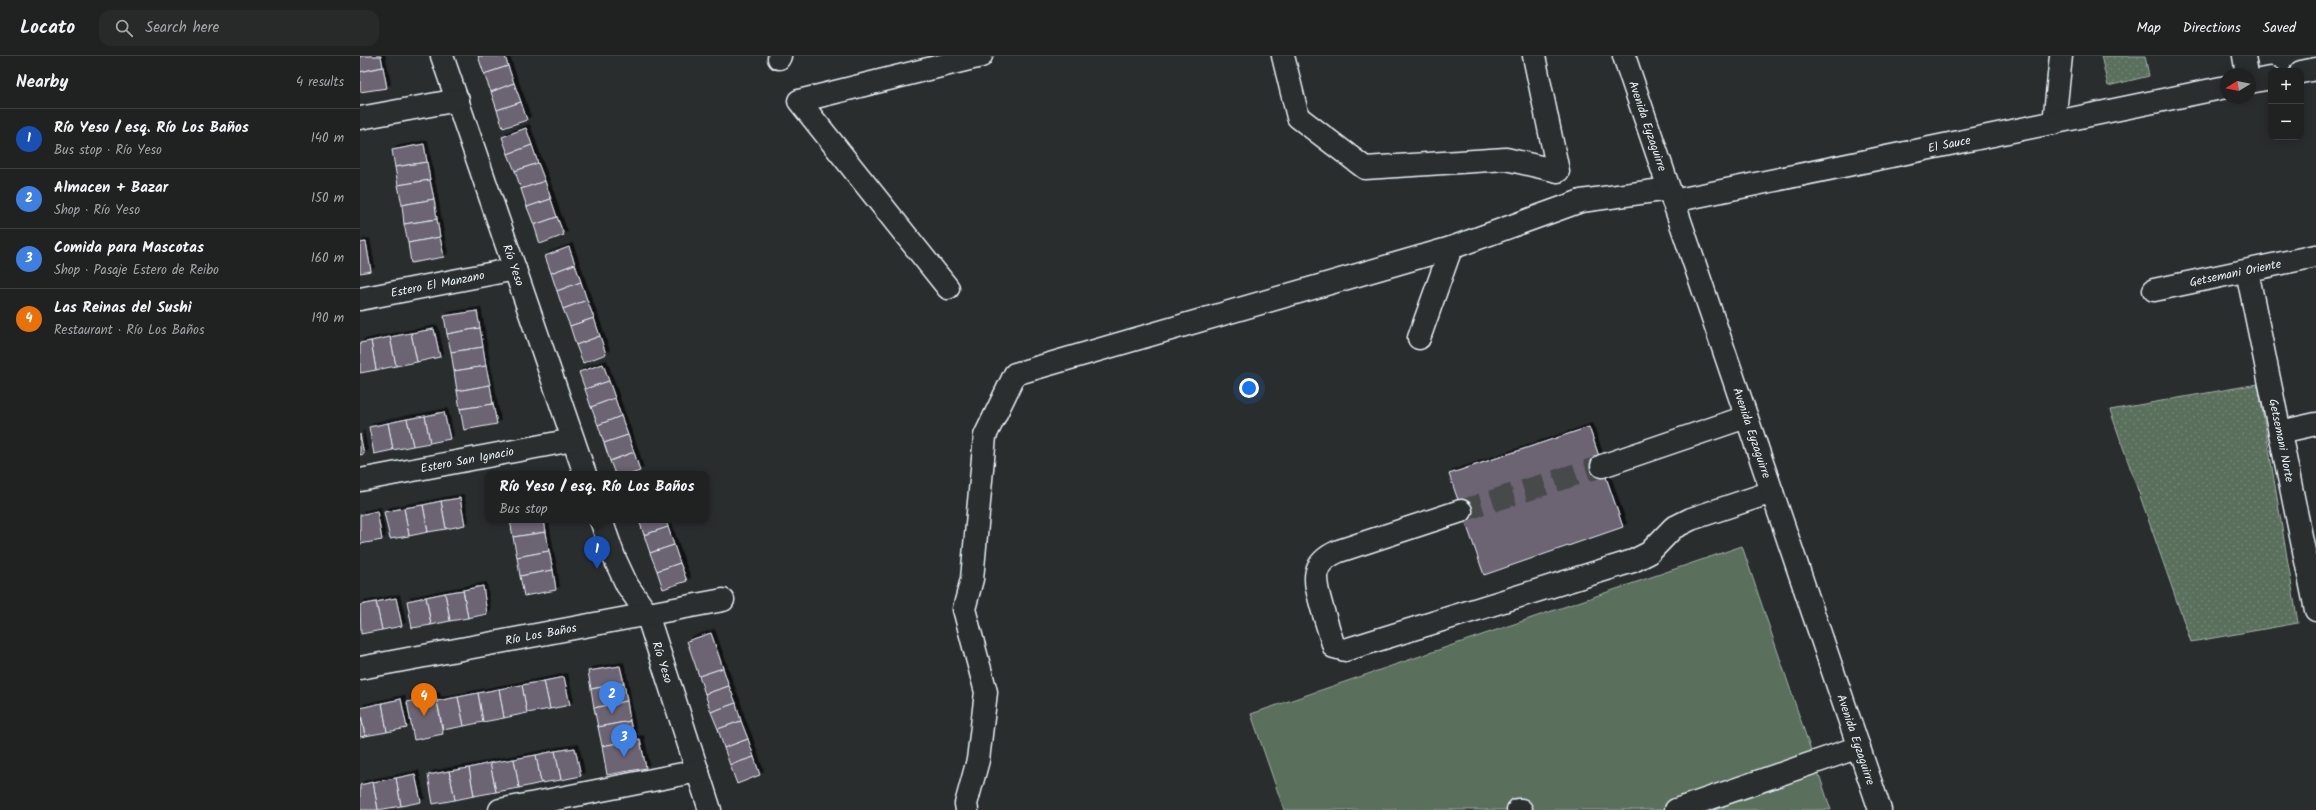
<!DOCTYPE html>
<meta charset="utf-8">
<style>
body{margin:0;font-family:Kalam,sans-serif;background:#282a2a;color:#f1f3f6}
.controls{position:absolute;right:12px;top:12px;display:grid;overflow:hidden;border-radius:8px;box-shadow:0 2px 10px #0003}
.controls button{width:36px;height:36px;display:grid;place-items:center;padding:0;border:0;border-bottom:1px solid #3d3f40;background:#202222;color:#f1f3f6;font:20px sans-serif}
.compass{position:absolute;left:1860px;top:12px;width:36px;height:36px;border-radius:50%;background:#202222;box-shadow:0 2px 10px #0003;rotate:260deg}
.you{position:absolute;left:889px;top:332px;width:14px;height:14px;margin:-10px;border:3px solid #fff;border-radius:50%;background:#1a73e8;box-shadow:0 0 0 6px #1a73e833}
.badge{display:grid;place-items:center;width:26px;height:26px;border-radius:50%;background:#ffd166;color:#fff;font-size:13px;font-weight:700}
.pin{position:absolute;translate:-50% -33px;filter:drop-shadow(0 1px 2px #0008)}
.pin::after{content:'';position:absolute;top:21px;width:14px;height:12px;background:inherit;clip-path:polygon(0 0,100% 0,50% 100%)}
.popup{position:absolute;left:125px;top:415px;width:224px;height:52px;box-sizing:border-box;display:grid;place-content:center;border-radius:8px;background:#202222;filter:drop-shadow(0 1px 3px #0005);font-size:13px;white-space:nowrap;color:#a2a4a5}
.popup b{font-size:15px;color:#f1f3f6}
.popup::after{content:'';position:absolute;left:50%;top:100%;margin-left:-8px;border:8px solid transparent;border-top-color:#202222}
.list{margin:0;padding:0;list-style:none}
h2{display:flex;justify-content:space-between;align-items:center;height:52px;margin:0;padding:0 16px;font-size:17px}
h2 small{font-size:13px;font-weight:400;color:#a2a4a5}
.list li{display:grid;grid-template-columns:26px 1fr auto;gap:12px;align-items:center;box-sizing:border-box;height:60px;padding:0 16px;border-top:1px solid #3d3f40}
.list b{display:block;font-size:15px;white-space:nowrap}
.list p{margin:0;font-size:13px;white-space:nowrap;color:#a2a4a5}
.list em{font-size:13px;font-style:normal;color:#a2a4a5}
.icon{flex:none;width:22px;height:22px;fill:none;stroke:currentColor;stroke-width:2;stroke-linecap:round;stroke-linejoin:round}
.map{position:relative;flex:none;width:1956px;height:754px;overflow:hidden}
header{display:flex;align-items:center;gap:24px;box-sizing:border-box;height:56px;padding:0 20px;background:#202222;border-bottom:1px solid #3d3f40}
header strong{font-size:19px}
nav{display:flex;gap:22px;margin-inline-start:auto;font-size:14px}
.search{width:280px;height:36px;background:#282a2a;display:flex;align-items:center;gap:10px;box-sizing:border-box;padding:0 14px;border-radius:12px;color:#a2a4a5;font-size:15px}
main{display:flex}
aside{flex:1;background:#202222}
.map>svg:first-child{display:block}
.grass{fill:url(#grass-dots);stroke:#a1b0aa}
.pitch{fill:#5a705b;stroke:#a1b0aa}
.building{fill:#6c6373;stroke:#e8f1f8;filter:url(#shadow)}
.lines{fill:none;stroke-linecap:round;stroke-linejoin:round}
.minor-tunnel{stroke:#464a4c;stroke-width:22;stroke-dasharray:22 11;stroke-linecap:butt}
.minor-casing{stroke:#e8f1f8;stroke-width:25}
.major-casing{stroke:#e8f1f8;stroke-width:25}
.minor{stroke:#2a2d2e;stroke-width:22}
.major{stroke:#2a2d2e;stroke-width:22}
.labels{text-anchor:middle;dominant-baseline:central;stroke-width:3.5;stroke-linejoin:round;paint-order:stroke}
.street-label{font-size:12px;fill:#e8f1f8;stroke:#2a2d2e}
</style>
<header>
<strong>Locato</strong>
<div class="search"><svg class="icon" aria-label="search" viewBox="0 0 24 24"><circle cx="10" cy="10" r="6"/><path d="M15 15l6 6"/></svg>Search here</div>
<nav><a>Map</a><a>Directions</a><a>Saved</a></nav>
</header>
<main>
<aside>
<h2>Nearby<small>4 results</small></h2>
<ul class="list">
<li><span class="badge" style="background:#1a4fb4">1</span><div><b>Río Yeso / esq. Río Los Baños</b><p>Bus stop · Río Yeso</p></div><em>140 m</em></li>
<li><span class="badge" style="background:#3f7fe0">2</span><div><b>Almacen + Bazar</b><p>Shop · Río Yeso</p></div><em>150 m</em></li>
<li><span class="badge" style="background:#3f7fe0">3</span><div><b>Comida para Mascotas</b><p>Shop · Pasaje Estero de Reibo</p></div><em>160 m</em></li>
<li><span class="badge" style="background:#e8710a">4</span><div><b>Las Reinas del Sushi</b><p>Restaurant · Río Los Baños</p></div><em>190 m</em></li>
</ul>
</aside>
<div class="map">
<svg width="1956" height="754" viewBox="0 0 1956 754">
<defs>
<pattern id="grass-dots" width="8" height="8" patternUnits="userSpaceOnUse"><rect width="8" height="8" fill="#5a705b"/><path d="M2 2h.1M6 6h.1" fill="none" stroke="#728573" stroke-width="1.8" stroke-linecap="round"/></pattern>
<filter id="shadow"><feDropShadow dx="3.5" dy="-3.5" stdDeviation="0" flood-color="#0009"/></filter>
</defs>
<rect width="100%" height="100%" fill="#2a2d2e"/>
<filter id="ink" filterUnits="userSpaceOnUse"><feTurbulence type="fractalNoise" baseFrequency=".025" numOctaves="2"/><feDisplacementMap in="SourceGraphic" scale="8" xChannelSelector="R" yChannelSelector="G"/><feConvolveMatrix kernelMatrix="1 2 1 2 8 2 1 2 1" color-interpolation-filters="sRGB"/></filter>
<g filter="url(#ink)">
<!-- grass -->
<g class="grass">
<polygon points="1741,0 1785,0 1789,20 1748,30"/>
<polygon points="1898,328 1938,567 1831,586 1750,354"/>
</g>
<!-- pitch -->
<polygon class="pitch" points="1382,490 1471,754 924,754 891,658"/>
<!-- building -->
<g class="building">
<polygon points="0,0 21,0 23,11 0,16"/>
<polygon points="118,0 145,0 148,10 124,18"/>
<polygon points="148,10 154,27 131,36 124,18"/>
<polygon points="23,11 27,32 0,36 0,16"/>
<polygon points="154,27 161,46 137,54 131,36"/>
<polygon points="161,46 167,64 143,72 137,54"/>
<polygon points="166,72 172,89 148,98 142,81"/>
<polygon points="64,88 67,106 35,111 32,94"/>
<polygon points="172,89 178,107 155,115 148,98"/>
<polygon points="67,106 70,124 38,129 35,111"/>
<polygon points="178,107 185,125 161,133 155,115"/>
<polygon points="70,124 74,143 42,149 38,129"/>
<polygon points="185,125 191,143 167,151 161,133"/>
<polygon points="74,143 77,163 44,168 42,149"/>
<polygon points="191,143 197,161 174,169 167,151"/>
<polygon points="197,161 204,179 180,188 174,169"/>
<polygon points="77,163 80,181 48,187 44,168"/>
<polygon points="80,181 84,201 51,207 48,187"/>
<polygon points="6,186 11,215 0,217 0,187"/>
<polygon points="209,191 215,208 191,217 185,200"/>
<polygon points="215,208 221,226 197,235 191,217"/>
<polygon points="221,226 227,244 203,253 197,235"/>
<polygon points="227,244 234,262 210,270 203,253"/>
<polygon points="117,255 120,272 87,278 84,260"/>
<polygon points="234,262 240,280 216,289 210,270"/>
<polygon points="120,272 123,291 91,296 87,278"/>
<polygon points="74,273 80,301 57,306 51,277"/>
<polygon points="51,277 57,306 36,310 30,281"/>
<polygon points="240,280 246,298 223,307 216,289"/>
<polygon points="30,281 36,310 16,314 11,285"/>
<polygon points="11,285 16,314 0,317 0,287"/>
<polygon points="123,291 126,310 94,315 91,296"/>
<polygon points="243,308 249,325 225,333 219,316"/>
<polygon points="126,310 130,329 97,335 94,315"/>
<polygon points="249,325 255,342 231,351 225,333"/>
<polygon points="130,329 133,348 100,353 97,335"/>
<polygon points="255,342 261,360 238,369 231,351"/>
<polygon points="133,348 137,368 104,374 100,353"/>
<polygon points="84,356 90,383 70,387 65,360"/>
<polygon points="65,360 70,387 53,390 47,363"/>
<polygon points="261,360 268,379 244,387 238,369"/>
<polygon points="47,363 53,390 33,394 28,367"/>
<polygon points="28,367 33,394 14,398 9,371"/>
<polygon points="1229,371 1263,471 1124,519 1089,418"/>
<polygon points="0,378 4,398 0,399"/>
<polygon points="268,379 274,396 250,405 244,387"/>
<polygon points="274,396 280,415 271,418 255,418 250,405"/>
<polygon points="100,442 105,469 86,473 81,445"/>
<polygon points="81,445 86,473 68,476 63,449"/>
<polygon points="63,449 68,476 49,480 44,452"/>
<polygon points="44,452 49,480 30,483 24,456"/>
<polygon points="17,455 22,484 0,488 0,459"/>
<polygon points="150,464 184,464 186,476 153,481"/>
<polygon points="279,464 306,464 308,471 284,479"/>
<polygon points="308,471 314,489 290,497 284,479"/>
<polygon points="186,476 189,495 157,501 153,481"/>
<polygon points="314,489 320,507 297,515 290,497"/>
<polygon points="189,495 193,514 160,520 157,501"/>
<polygon points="320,507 327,525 303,533 297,515"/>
<polygon points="193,514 196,534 164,540 160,520"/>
<polygon points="123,530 127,558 108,562 103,534"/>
<polygon points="103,534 108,562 90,565 85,537"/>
<polygon points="85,537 90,565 71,569 66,541"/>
<polygon points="66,541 71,569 52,572 47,545"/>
<polygon points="36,542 42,570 22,574 16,546"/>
<polygon points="16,546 22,574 1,578 0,549"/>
<polygon points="351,577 363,612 339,620 327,585"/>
<polygon points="260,610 264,627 231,633 228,615"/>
<polygon points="363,612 369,630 345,638 339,620"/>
<polygon points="204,621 210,649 190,653 184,625"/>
<polygon points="184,625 190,653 167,657 162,629"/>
<polygon points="264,627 267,645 234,652 231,633"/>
<polygon points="162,629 167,657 144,662 139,633"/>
<polygon points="369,630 376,647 351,656 345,638"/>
<polygon points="139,633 144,662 123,666 118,637"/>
<polygon points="118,637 123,666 104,670 98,641"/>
<polygon points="76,640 83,678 54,684 47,646"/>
<polygon points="98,641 104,670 83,674 77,645"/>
<polygon points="41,643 47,672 27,676 22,647"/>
<polygon points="267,645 270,665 238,671 234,652"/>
<polygon points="22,647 27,676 5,680 0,652"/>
<polygon points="376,647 381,665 358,673 351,656"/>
<polygon points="0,656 5,680 0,681"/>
<polygon points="270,665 274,684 242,690 238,671"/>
<polygon points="381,665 388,683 364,692 358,673"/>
<polygon points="280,683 286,712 247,719 242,690"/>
<polygon points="388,683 394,701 370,709 364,692"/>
<polygon points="215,692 221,720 201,724 195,695"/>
<polygon points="195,695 201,724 181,727 176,699"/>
<polygon points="176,699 181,727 159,732 154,703"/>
<polygon points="394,701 400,719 377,728 370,709"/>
<polygon points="154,703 159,732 136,736 130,707"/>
<polygon points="130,707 136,736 114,740 109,712"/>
<polygon points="109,712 114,740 95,744 89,715"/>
<polygon points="89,715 95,744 73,748 68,719"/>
<polygon points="55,718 61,746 41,750 36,722"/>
<polygon points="36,722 41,750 18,754 13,726"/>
<polygon points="13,726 18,754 0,754 0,729"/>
</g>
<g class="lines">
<!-- minor-tunnel -->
<polyline class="minor-tunnel" points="1101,455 1242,410"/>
<defs>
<g id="minor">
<path id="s1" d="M82,0L225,418"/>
<polyline points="923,0 938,61 1005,112 1146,103 1198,115 1174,0"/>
<polyline points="1884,0 1887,18"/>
<polyline points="419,2 420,0"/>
<polyline points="1941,16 1956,13"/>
<polyline points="1890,26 1911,22"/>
<polyline points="0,62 98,44"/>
<polyline points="1694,67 1701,0"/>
<path id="s2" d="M1313,145L1866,31"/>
<path id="s3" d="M1887,215L1956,554"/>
<polyline points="588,232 439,45 621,0"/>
<path id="s4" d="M1794,234L1956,200"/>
<path id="s5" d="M0,243L155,213"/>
<polyline points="1059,282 1091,192 1221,145 1309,133"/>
<polyline points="1920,376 1956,368"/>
<polyline points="1242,410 1386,361"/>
<path id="s6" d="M0,424L213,384"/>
<path d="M1101,455L979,495C948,508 955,526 962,552C966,565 970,578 974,591L985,594L1273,505L1289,497L1313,472L1331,463L1412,436"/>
<path id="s7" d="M241,464L254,501L267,529L287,558L350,754"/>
<path id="s8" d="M0,612L363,544"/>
<polyline points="140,754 338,715"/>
<polyline points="607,754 606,748 618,704 626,636 604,553 612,523 625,380 655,318 1091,192"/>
<polyline points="1158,754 1161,754"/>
<polyline points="1316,754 1499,691"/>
</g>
<g id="major">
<path id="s9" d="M1264,0L1520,754"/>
</g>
</defs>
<!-- minor casing -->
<use href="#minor" class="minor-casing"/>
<!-- major casing -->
<use href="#major" class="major-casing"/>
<!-- minor -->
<use href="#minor" class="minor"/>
<!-- major -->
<use href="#major" class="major"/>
</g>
</g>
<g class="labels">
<!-- street labels -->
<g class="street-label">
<text stroke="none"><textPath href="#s9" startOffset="74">Avenida Eyzaguirre</textPath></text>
<text stroke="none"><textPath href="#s2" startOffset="282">El Sauce</textPath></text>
<text stroke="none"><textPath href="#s1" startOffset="221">Río Yeso</textPath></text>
<text stroke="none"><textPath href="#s4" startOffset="83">Getsemani Oriente</textPath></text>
<text stroke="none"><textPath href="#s5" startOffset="79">Estero El Manzano</textPath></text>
<text stroke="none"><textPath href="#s9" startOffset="398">Avenida Eyzaguirre</textPath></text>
<text stroke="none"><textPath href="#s3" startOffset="173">Getsemani Norte</textPath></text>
<text stroke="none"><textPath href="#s6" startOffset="109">Estero San Ignacio</textPath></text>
<text stroke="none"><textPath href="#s8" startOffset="184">Río Los Baños</textPath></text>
<text stroke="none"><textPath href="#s7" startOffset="156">Río Yeso</textPath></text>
<text stroke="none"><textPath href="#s9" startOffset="722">Avenida Eyzaguirre</textPath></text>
</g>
</g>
</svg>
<div class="controls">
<button>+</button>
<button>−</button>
</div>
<svg class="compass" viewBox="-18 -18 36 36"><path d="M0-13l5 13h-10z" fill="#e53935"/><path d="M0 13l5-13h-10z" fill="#a2a4a5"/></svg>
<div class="you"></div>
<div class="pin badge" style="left:237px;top:513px;background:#1a4fb4">1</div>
<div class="popup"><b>Río Yeso / esq. Río Los Baños</b>Bus stop</div>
<div class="pin badge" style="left:252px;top:658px;background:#3f7fe0">2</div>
<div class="pin badge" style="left:264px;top:701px;background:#3f7fe0">3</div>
<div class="pin badge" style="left:64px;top:660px;background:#e8710a">4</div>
</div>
</main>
